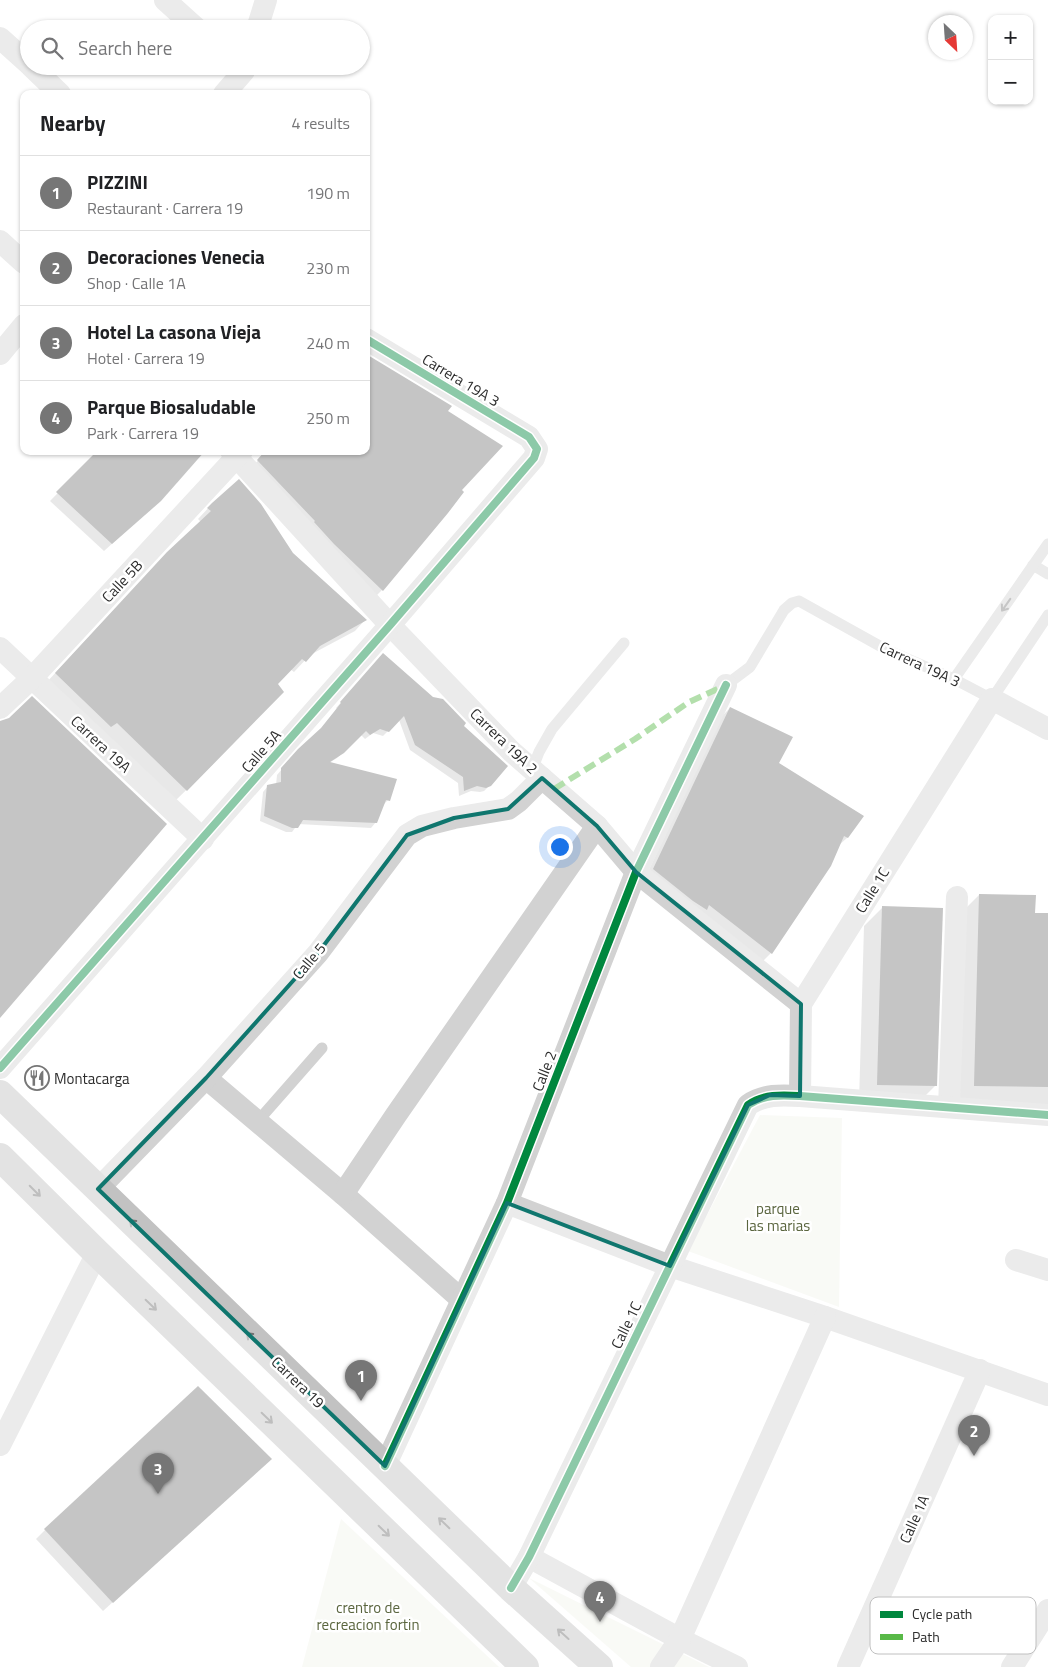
<!DOCTYPE html>
<meta charset="utf-8">
<style>
body{margin:0;font-family:"Titillium Web",sans-serif;background:#f2f2f2;color:#202124}
.controls{position:absolute;right:15px;top:15px;display:grid;overflow:hidden;border-radius:10px;box-shadow:0 1px 4px #0004}
.controls button{width:45px;height:45px;display:grid;place-items:center;padding:0;border:0;border-bottom:1px solid #e0e0e0;background:#fff;color:#202124;font:25px sans-serif}
.compass{position:absolute;left:928px;top:15px;width:45px;height:45px;border-radius:50%;background:#fff;box-shadow:0 1px 4px #0004;rotate:155deg}
.you{position:absolute;left:559px;top:846px;width:18px;height:18px;margin:-12px;border:4px solid #fff;border-radius:50%;background:#1a73e8;box-shadow:0 0 0 8px #1a73e833}
.badge{display:grid;place-items:center;width:32px;height:32px;border-radius:50%;background:#767676;color:#fff;font-size:16px;font-weight:700}
.pin{position:absolute;translate:-50% -41px;filter:drop-shadow(0 1px 2px #0008)}
.pin::after{content:'';position:absolute;top:26px;width:18px;height:15px;background:inherit;clip-path:polygon(0 0,100% 0,50% 100%)}
.list{margin:0;padding:0;list-style:none}
h2{display:flex;justify-content:space-between;align-items:center;height:65px;margin:0;padding:0 20px;font-size:21px}
h2 small{font-size:16px;font-weight:400;color:#757577}
.list li{display:grid;grid-template-columns:32px 1fr auto;gap:15px;align-items:center;box-sizing:border-box;height:75px;padding:0 20px;border-top:1px solid #e0e0e0}
.list b{display:block;font-size:19px;white-space:nowrap}
.list p{margin:0;font-size:16px;white-space:nowrap;color:#757577}
.list em{font-size:16px;font-style:normal;color:#757577}
.icon{flex:none;width:28px;height:28px;fill:none;stroke:currentColor;stroke-width:2;stroke-linecap:round;stroke-linejoin:round}
.map{position:relative;flex:none;width:1048px;height:1667px;overflow:hidden}
.search{position:absolute;background:#fff;box-shadow:0 1px 4px #0004;left:20px;top:20px;width:350px;height:55px;display:flex;align-items:center;gap:12px;box-sizing:border-box;padding:0 18px;border-radius:28px;color:#757577;font-size:19px}
.panel{position:absolute;background:#fff;box-shadow:0 1px 4px #0004;left:20px;top:90px;width:350px;height:365px;border-radius:10px}
.map>svg:first-child{display:block}
.green{fill:#f2f3ec}
.shadow{fill:#0003}
.building{fill:#7e7e7e}
.lines{fill:none;stroke-linecap:round;stroke-linejoin:round}
.service{stroke:#d2d2d2;stroke-width:11}
.minor{stroke:#d2d2d2;stroke-width:22}
.trunk{stroke:#c2c2c2;stroke-width:28}
.quiet{stroke:#58b947;stroke-width:6;stroke-dasharray:12 6;stroke-linecap:butt}
.cycleway-casing{stroke:#fff;stroke-width:11}
.cycleway{stroke:#00873e;stroke-width:8}
.oneway{stroke:#808080}
.oneway2{stroke:#707070}
.marked{fill:none;stroke:#0f766e;stroke-width:4;stroke-linejoin:round}
.labels{text-anchor:middle;dominant-baseline:central;stroke-width:5;stroke-linejoin:round;paint-order:stroke}
.street-label{font-size:15px;fill:#2d2d2d;stroke:#fff}
.poi-label{font-size:15px;fill:#2d2d2d;stroke:#fff;text-anchor:start}
.park-label{font-size:15px;fill:#5a653e;stroke:#fff}
.key{fill:#fff;stroke:#c0c0c0;stroke-width:1}
.key-label{font-size:14px;fill:#2d2d2d}
</style>
<div class="map">
<svg width="1048" height="1667" viewBox="0 0 1048 1667">
<rect width="100%" height="100%" fill="#fff"/>
<!-- green -->
<g class="green">
<polygon points="760,1115 842,1118 839,1307 688,1251"/>
<polygon points="341,1519 499,1667 302,1667"/>
<polygon points="529,1578 709,1667 631,1667"/>
</g>
<!-- shadow -->
<g class="shadow">
<polygon points="446,412 460,490 382,590 373,599 249,470 267,451 366,451"/>
<polygon points="99,451 152,508 104,551 50,501"/>
<polygon points="212,504 292,554 365,620 355,631 310,655 294,672 290,669 276,683 213,764 175,801 45,684 156,565 201,522 198,519"/>
<polygon points="378,660 462,726 490,785 484,791 480,792 471,791 459,796 458,783 410,750 399,720 383,736 373,733 365,739 361,735 337,758 329,763 388,800 383,805 376,822 371,828 298,824 292,832 286,832 260,821 263,792 268,786 276,785 277,775 293,756 318,733 337,709 336,708"/>
<polygon points="730,708 777,764 862,817 847,838 838,846 771,953 762,962 645,878 721,717"/>
<polygon points="979,895 1034,915 1048,915 1048,1106 956,1104 961,913"/>
<polygon points="883,907 935,1086 917,1104 859,1103 864,926"/>
<polygon points="261,1468 103,1611 36,1539 45,1530"/>
</g>
<!-- building -->
<g class="building">
<polygon points="366,354 452,406 448,411 503,446 462,490 464,492 448,513 383,591 334,544 314,522 315,521 257,460 265,451 366,451"/>
<polygon points="97,451 205,451 161,501 112,544 56,492"/>
<polygon points="239,479 261,504 293,553 367,620 320,646 306,662 302,659 278,684 284,692 187,791 117,723 111,727 55,673 167,552 211,511 207,508 212,503"/>
<polygon points="383,653 433,697 443,699 466,723 464,726 508,766 491,786 486,788 477,786 464,791 463,777 415,745 404,716 389,732 380,729 370,735 366,731 344,753 330,762 397,779 390,801 386,800 377,823 303,820 298,828 292,828 264,816 267,785 281,782 281,768 298,749 321,728 341,703 340,702"/>
<polygon points="32,696 167,824 0,1018 0,721 9,718"/>
<polygon points="730,707 793,737 779,763 864,816 848,838 844,836 831,866 772,954 709,905 707,910 693,901 653,869"/>
<polygon points="979,894 1036,895 1035,913 1048,913 1048,1087 974,1086"/>
<polygon points="882,906 943,908 937,1086 877,1085"/>
<polygon points="198,1386 272,1459 113,1603 44,1529"/>
</g>
<g class="lines">
<!-- service -->
<g class="service">
<polyline points="1033,565 1048,574"/>
<polyline points="954,679 1048,544"/>
<polyline points="726,685 750,667 784,610 792,603 799,601 887,650 954,679 992,699 1048,615"/>
<polyline points="532,770 539,752 552,729 624,643"/>
<polyline points="257,1122 322,1048"/>
</g>
<!-- minor -->
<g class="minor">
<polyline points="165,0 197,29"/>
<polyline points="257,29 266,0"/>
<polyline points="0,38 29,64"/>
<polyline points="31,66 60,94"/>
<polyline points="224,94 244,71 245,66"/>
<polyline points="0,241 24,263"/>
<polyline points="0,354 24,325"/>
<polyline points="231,451 390,625 511,751 597,826 636,872 801,1004"/>
<polyline points="0,648 203,839"/>
<polyline points="0,708 32,678 242,451"/>
<polyline points="0,1068 390,625 534,458 537,449 529,437 366,339"/>
<polyline points="206,1078 343,1194 462,1300"/>
<polyline points="800,1096 801,1004 992,699 1048,729"/>
<polyline points="949,1107 957,897"/>
<polyline points="98,1189 206,1078 318,953 407,835 422,826 454,818 508,809 519,801 542,778"/>
<polyline points="343,1194 396,1115 597,826"/>
<polyline points="507,1203 670,1266 825,1317 1048,1395"/>
<polyline points="1016,1260 1048,1270"/>
<polyline points="0,1445 97,1253"/>
<polyline points="385,1466 507,1203 636,872 726,685"/>
<polyline points="529,1557 680,1639 737,1667"/>
<path d="M511,1588L529,1557L748,1105C764,1094 781,1095 800,1096L1048,1115"/>
<polyline points="661,1667 680,1639 825,1317"/>
<polyline points="848,1667 980,1370"/>
<polyline points="1012,1667 1048,1610"/>
</g>
<!-- trunk -->
<g class="trunk">
<polyline points="0,1094 511,1588 599,1667"/>
<polyline points="0,1157 97,1253 525,1667"/>
</g>
<!-- quiet -->
<polyline class="quiet" points="554,789 635,739 689,702 726,685"/>
<defs>
<g id="cycleway">
<polyline points="0,1068 390,625 534,458 537,449 529,437 366,339"/>
<polyline points="385,1466 507,1203 636,872 726,685"/>
<path d="M511,1588L529,1557L748,1105C764,1094 781,1095 800,1096L1048,1115"/>
</g>
</defs>
<!-- cycleway casing -->
<use href="#cycleway" class="cycleway-casing"/>
<!-- cycleway -->
<use href="#cycleway" class="cycleway"/>
</g>
<!-- one-way arrows -->
<defs><path id="oneway-shaft" d="M-6 0H5M1.5-3L5.5 0L1.5 3" fill="none" stroke-width="1.6" stroke-linecap="round" stroke-linejoin="round" transform="scale(1.25)"/></defs>
<use class="oneway" href="#oneway-shaft" transform="translate(1006 605) rotate(125)"/>
<g class="oneway2">
<use href="#oneway-shaft" transform="translate(35 1191) rotate(45)"/>
<use href="#oneway-shaft" transform="translate(135 1225) rotate(-136)"/>
<use href="#oneway-shaft" transform="translate(151 1305) rotate(44)"/>
<use href="#oneway-shaft" transform="translate(252 1338) rotate(-136)"/>
<use href="#oneway-shaft" transform="translate(267 1418) rotate(44)"/>
<use href="#oneway-shaft" transform="translate(444 1523) rotate(-136)"/>
<use href="#oneway-shaft" transform="translate(384 1531) rotate(44)"/>
<use href="#oneway-shaft" transform="translate(563 1634) rotate(-138)"/>
</g>
<!-- marked area -->
<path d="M0 0H1048V1667H0ZM542,778L597,826L636,872L801,1004L800,1096L770,1095L748,1105L670,1266L507,1203L385,1466L98,1189L206,1078L318,953L407,835L454,818L508,809Z" fill="#fff" fill-opacity=".55" fill-rule="evenodd"/>
<path class="marked" d="M542,778L597,826L636,872L801,1004L800,1096L770,1095L748,1105L670,1266L507,1203L385,1466L98,1189L206,1078L318,953L407,835L454,818L508,809Z"/>
<!-- icons -->
<defs>
<symbol id="restaurant-ring" viewBox="-11 -11 22 22"><circle r="9.5" fill="#fff" stroke="#767676" stroke-width="1.5"/><path d="M-5-6h1v4h1v-4h1v4h1v-4h1v5L-1.5 .5V6h-2V.5L-5-1ZM5-6V6H3V1.5H1.5Q1.5-4 5-6Z" fill="#767676"/></symbol>
</defs>
<g fill-rule="evenodd">
<use href="#restaurant-ring" x="23" y="1064" width="28" height="28"/>
</g>
<g class="labels">
<!-- street labels -->
<g class="street-label">
<text transform="translate(461 380) rotate(31)">Carrera 19A 3</text>
<text transform="translate(122 581) rotate(-47)">Calle 5B</text>
<text transform="translate(920 664) rotate(25)">Carrera 19A 3</text>
<text transform="translate(504 741) rotate(44)">Carrera 19A 2</text>
<text transform="translate(101 744) rotate(43)">Carrera 19A</text>
<text transform="translate(261 751) rotate(-49)">Calle 5A</text>
<text transform="translate(872 890) rotate(-58)">Calle 1C</text>
<text transform="translate(309 961) rotate(-50)">Calle 5</text>
<text transform="translate(544 1071) rotate(-69)">Calle 2</text>
<text transform="translate(626 1325) rotate(-64)">Calle 1C</text>
<text transform="translate(298 1382) rotate(44)">Carrera 19</text>
<text transform="translate(914 1519) rotate(-66)">Calle 1A</text>
</g>
<!-- poi labels -->
<g class="poi-label">
<text x="54" y="1078">Montacarga</text>
</g>
<!-- park labels -->
<g class="park-label">
<text x="778" y="1208">parque<tspan x="778" dy="17">las marias</tspan></text>
<text x="368" y="1607">crentro de<tspan x="368" dy="17">recreacion fortin</tspan></text>
</g>
</g>
<!-- legend -->
<rect x="870" y="1597" width="166" height="57" rx="8" class="key"/>
<rect x="880" y="1611" width="23" height="7" fill="#00873e"/>
<rect x="880" y="1634" width="23" height="6" fill="#58b947"/>
<g class="key-label">
<text x="912" y="1619">Cycle path</text>
<text x="912" y="1642">Path</text>
</g>
</svg>
<div class="controls">
<button>+</button>
<button>−</button>
</div>
<svg class="compass" viewBox="-18 -18 36 36"><path d="M0-13l5 13h-10z" fill="#e53935"/><path d="M0 13l5-13h-10z" fill="#757577"/></svg>
<div class="you"></div>
<div class="pin badge" style="left:361px;top:1401px">1</div>
<div class="pin badge" style="left:974px;top:1456px">2</div>
<div class="pin badge" style="left:158px;top:1494px">3</div>
<div class="pin badge" style="left:600px;top:1622px">4</div>
<div class="search"><svg class="icon" aria-label="search" viewBox="0 0 24 24"><circle cx="10" cy="10" r="6"/><path d="M15 15l6 6"/></svg>Search here</div>
<section class="panel">
<h2>Nearby<small>4 results</small></h2>
<ul class="list">
<li><span class="badge">1</span><div><b>PIZZINI</b><p>Restaurant · Carrera 19</p></div><em>190 m</em></li>
<li><span class="badge">2</span><div><b>Decoraciones Venecia</b><p>Shop · Calle 1A</p></div><em>230 m</em></li>
<li><span class="badge">3</span><div><b>Hotel La casona Vieja</b><p>Hotel · Carrera 19</p></div><em>240 m</em></li>
<li><span class="badge">4</span><div><b>Parque Biosaludable</b><p>Park · Carrera 19</p></div><em>250 m</em></li>
</ul>
</section>
</div>
